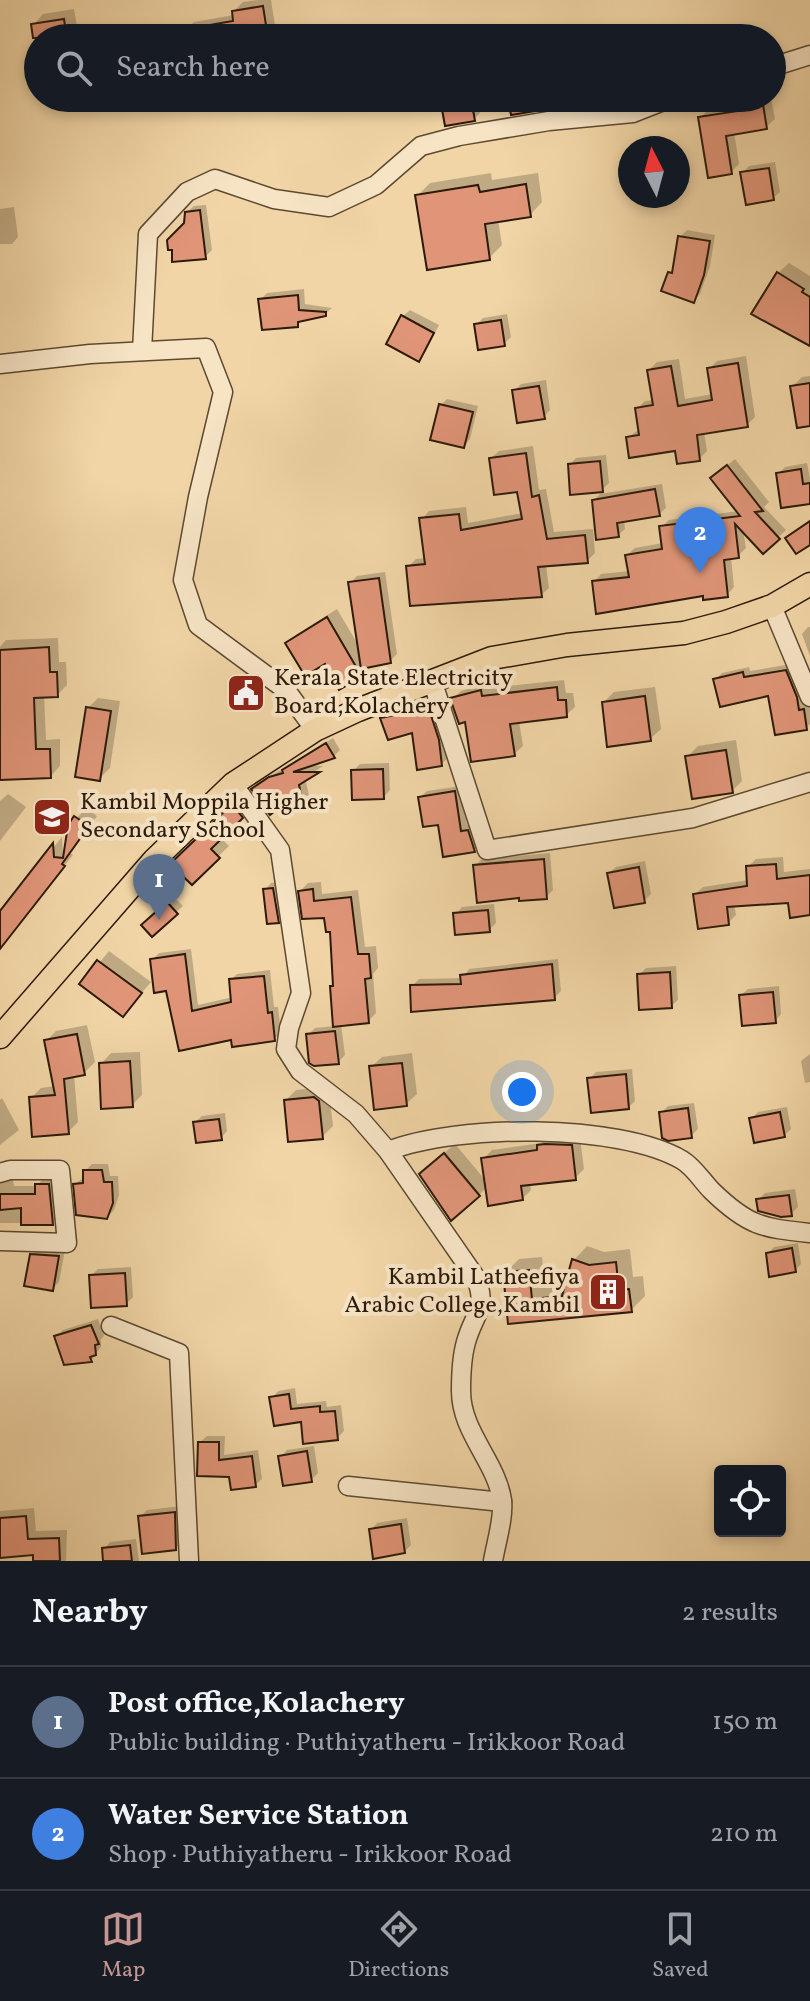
<!DOCTYPE html>
<meta charset="utf-8">
<style>
body{margin:0;font-family:Vollkorn,serif;background:#242831;color:#f1f3f6}
.controls{position:absolute;right:24px;bottom:24px;display:grid;overflow:hidden;border-radius:8px;box-shadow:0 4px 12px #0003}
.controls button{width:72px;height:72px;display:grid;place-items:center;padding:0;border:0;border-bottom:2px solid #363941;background:#171b24;color:#f1f3f6;font:40px sans-serif}
.compass{position:absolute;left:618px;top:136px;width:72px;height:72px;border-radius:50%;background:#171b24;box-shadow:0 4px 12px #0003;rotate:354deg}
.you{position:absolute;left:522px;top:1092px;width:28px;height:28px;margin:-20px;border:6px solid #fff;border-radius:50%;background:#1a73e8;box-shadow:0 0 0 12px #1a73e833}
.badge{display:grid;place-items:center;width:52px;height:52px;border-radius:50%;background:#c59692;color:#fff;font-size:26px;font-weight:700}
.pin{position:absolute;translate:-50% -66px;filter:drop-shadow(0 2px 4px #0008)}
.pin::after{content:'';position:absolute;top:42px;width:28px;height:24px;background:inherit;clip-path:polygon(0 0,100% 0,50% 100%)}
.list{margin:0;padding:0;list-style:none}
h2{display:flex;justify-content:space-between;align-items:center;height:104px;margin:0;padding:0 32px;font-size:34px}
h2 small{font-size:26px;font-weight:400;color:#9ea1a6}
.list li{display:grid;grid-template-columns:52px 1fr auto;gap:24px;align-items:center;box-sizing:border-box;height:112px;padding:0 32px;border-top:2px solid #363941}
.list b{display:block;font-size:30px;white-space:nowrap}
.list p{margin:0;font-size:26px;white-space:nowrap;color:#9ea1a6}
.list em{font-size:26px;font-style:normal;color:#9ea1a6}
.icon{flex:none;width:44px;height:44px;fill:none;stroke:currentColor;stroke-width:2;stroke-linecap:round;stroke-linejoin:round}
.map{position:relative;flex:none;width:810px;height:1561px;overflow:hidden}
.search{position:absolute;background:#171b24;box-shadow:0 4px 12px #0003;left:24px;right:24px;top:24px;height:88px;display:flex;align-items:center;gap:20px;box-sizing:border-box;padding:0 28px;border-radius:44px;color:#9ea1a6;font-size:30px}
.sheet{height:328px;background:#171b24}
nav{display:flex;justify-content:space-around;align-items:center;box-sizing:border-box;height:112px;border-top:2px solid #363941;background:#171b24;font-size:22px;color:#9ea1a6}
nav a{display:grid;justify-items:center;gap:4px}
nav .on{color:#c59692}
.map>svg:first-child{display:block}
.shadow{fill:#0003}
.building{fill:#e09578;stroke:#2c1a0a;stroke-width:2}
.lines{fill:none;stroke-linecap:round;stroke-linejoin:round}
.minor-casing{stroke:#5d4931;stroke-width:21}
.major-casing{stroke:#2c1a0a;stroke-width:25}
.minor{stroke:#f6e4c5;stroke-width:18}
.major{stroke:#f1d5a6;stroke-width:22}
.labels{text-anchor:middle;dominant-baseline:central;stroke-width:8;stroke-linejoin:round;paint-order:stroke}
.poi-label{font-size:24px;fill:#2c1a0a;stroke:#f6e4c5;text-anchor:start}
</style>
<div class="map">
<svg width="810" height="1561" viewBox="0 0 810 1561">
<rect width="100%" height="100%" fill="#f1d5a6"/>
<filter id="stains"><feTurbulence type="fractalNoise" baseFrequency=".0025" numOctaves="4"/><feColorMatrix values="0 0 0 0 .2 0 0 0 0 .09 0 0 0 0 .02 0 0 0 .5 -.17"/></filter>
<radialGradient id="worn" r=".72"><stop offset=".6" stop-color="#630" stop-opacity="0"/><stop offset="1" stop-color="#630" stop-opacity=".3"/></radialGradient>
<!-- shadow -->
<g class="shadow">
<polygon points="258,0 271,0 276,32 271,38 186,38 185,30 194,22 234,15 234,11 243,2"/>
<polygon points="74,9 79,38 38,38 38,57 33,25 43,14"/>
<polygon points="765,34 765,38 738,38"/>
<polygon points="443,98 478,98 480,113 474,119"/>
<polygon points="510,98 547,98 548,101 541,108"/>
<polygon points="738,98 771,98 775,119 766,127 734,132 739,164 731,172 700,118 708,110 739,105"/>
<polygon points="655,138 657,148 630,148 630,159 628,148 635,141"/>
<polygon points="775,162 780,192 773,198 742,173 749,166"/>
<polygon points="491,173 492,180 538,173 542,202 530,215 498,220 502,245 489,258 417,196 430,183"/>
<polygon points="206,205 212,250 205,257 186,224 187,212 194,206"/>
<polygon points="14,207 18,237 12,244 0,244 0,209"/>
<polygon points="687,230 715,235 710,266 700,294 694,300 670,273 675,268 680,237"/>
<polygon points="789,263 810,276 810,344 778,273"/>
<polygon points="304,289 305,304 332,308 325,314 303,319 297,325 260,300 267,293"/>
<polygon points="410,310 439,325 425,353 418,359 403,316"/>
<polygon points="507,314 511,337 504,344 476,325 483,318"/>
<polygon points="746,356 755,417 747,425 704,432 707,451 699,459 677,449 628,437 640,429 637,409 645,401 654,400 649,370 657,362 679,359 685,399 713,394 709,369 717,361"/>
<polygon points="810,376 810,424 792,387 802,377"/>
<polygon points="546,380 550,410 544,417 514,391 521,384"/>
<polygon points="447,399 478,406 470,439 464,446 441,405"/>
<polygon points="533,446 539,490 546,489 554,532 593,529 595,553 587,561 546,565 549,588 541,595 408,567 416,559 426,558 422,519 429,511 466,507 468,523 523,513 519,490 491,458 499,451"/>
<polygon points="606,455 609,483 602,490 570,464 576,458"/>
<polygon points="735,459 769,502 764,507 786,530 763,552 743,530 746,548 738,556 731,557 734,587 727,595 594,582 601,574 630,571 627,555 635,548 663,543 661,527 669,520 739,511 720,471"/>
<polygon points="807,463 810,478 810,502 778,474 785,467"/>
<polygon points="662,484 666,508 659,514 624,520 625,529 618,535 594,500 600,494"/>
<polygon points="385,572 397,654 390,661 372,665 361,676 287,643 297,634 337,609 360,648 350,583 357,576"/>
<polygon points="808,627 810,627 810,656 802,634"/>
<polygon points="58,638 59,662 66,662 67,685 57,695 44,695 46,740 60,739 60,766 50,777 0,761 0,647 6,640"/>
<polygon points="792,664 810,701 810,724 806,728 769,694 715,680 722,673 749,667 750,671"/>
<polygon points="257,673 268,683 261,690 233,695"/>
<polygon points="564,680 566,693 573,693 575,707 566,715 519,721 523,746 514,754 467,720 453,699 461,691 489,683 490,688"/>
<polygon points="655,687 661,729 650,739 604,702 614,692"/>
<polygon points="98,698 120,701 110,768 99,779 88,708"/>
<polygon points="430,699 448,758 441,764 413,730 383,718 389,712 423,706"/>
<polygon points="333,738 340,750 334,756 307,765 323,766 305,778 309,795 302,802 254,789 278,771 285,769"/>
<polygon points="736,740 742,781 732,791 687,757 698,746"/>
<polygon points="389,763 390,790 384,797 353,771 360,764"/>
<polygon points="461,786 467,825 474,824 481,844 474,850 440,822 420,797 427,791"/>
<polygon points="8,794 26,807 0,841 0,801"/>
<polygon points="244,795 252,807 220,837 229,846 192,882 173,864"/>
<polygon points="86,808 97,816 70,853 73,855 0,949 0,914 62,837 63,854 65,854 70,826"/>
<polygon points="550,853 553,890 546,897 475,866 482,859"/>
<polygon points="783,857 784,872 810,869 810,913 790,901 734,904 736,915 728,923 695,894 703,887 749,880 748,867 756,859"/>
<polygon points="645,861 651,894 644,901 609,873 616,867"/>
<polygon points="280,882 284,914 278,921 265,890 271,883"/>
<polygon points="321,882 322,894 358,890 365,947 376,946 378,968 373,974 376,1013 368,1021 341,1024 345,1055 338,1062 308,1035 315,1028 335,1026 332,987 335,984 332,929 326,915 300,891 308,883"/>
<polygon points="174,897 183,906 152,934 144,925"/>
<polygon points="494,904 496,923 489,930 456,914 462,907"/>
<polygon points="191,949 198,1005 233,997 231,980 237,974 270,970 274,1007 278,1007 281,1033 274,1039 233,1038 181,1049 167,989 153,959 159,953"/>
<polygon points="109,951 151,982 123,1015 82,984"/>
<polygon points="558,959 561,991 554,998 412,986 419,979 463,978 469,969"/>
<polygon points="676,966 678,1000 671,1006 639,975 646,968"/>
<polygon points="779,986 781,1014 775,1021 741,995 748,989"/>
<polygon points="87,1025 95,1062 84,1073 74,1075 78,1122 68,1132 31,1098 41,1088 55,1086 46,1041 56,1031"/>
<polygon points="140,1052 142,1095 132,1105 101,1064 111,1053"/>
<polygon points="412,1053 417,1094 406,1104 371,1067 382,1057"/>
<polygon points="810,1054 810,1082 805,1083 801,1061"/>
<polygon points="632,1069 635,1101 628,1108 589,1079 596,1072"/>
<polygon points="325,1087 329,1091 333,1126 322,1137 286,1100 296,1090"/>
<polygon points="2,1098 19,1130 0,1145 0,1100"/>
<polygon points="694,1103 698,1129 691,1136 661,1113 668,1106"/>
<polygon points="787,1107 791,1129 784,1136 751,1119 758,1112"/>
<polygon points="225,1113 227,1131 221,1138 195,1122 202,1116"/>
<polygon points="547,1137 580,1138 584,1169 575,1178 530,1183 531,1190 522,1199 487,1187 479,1195 431,1164 455,1144 486,1181 483,1159 492,1150 541,1143"/>
<polygon points="92,1164 108,1164 110,1176 118,1176 119,1195 114,1210 107,1217 75,1184 85,1177 85,1171"/>
<polygon points="46,1176 57,1176 61,1214 52,1223 0,1223 0,1181 13,1180 14,1186 36,1186"/>
<polygon points="795,1189 798,1207 791,1214 758,1200 765,1193"/>
<polygon points="798,1243 801,1264 795,1270 768,1253 774,1247"/>
<polygon points="587,1246 604,1252 630,1249 633,1277 643,1276 645,1296 631,1310 510,1322 505,1273 519,1259 542,1257 545,1286 567,1284 574,1260"/>
<polygon points="38,1248 65,1250 59,1282 52,1289 32,1255"/>
<polygon points="131,1267 133,1297 126,1304 91,1276 98,1269"/>
<polygon points="98,1319 104,1336 101,1339 101,1347 91,1360 57,1337 63,1330"/>
<polygon points="295,1388 297,1404 326,1401 327,1407 341,1405 344,1431 337,1438 303,1420 272,1398 278,1391"/>
<polygon points="207,1436 225,1436 224,1455 258,1450 262,1479 255,1485 231,1475 200,1442"/>
<polygon points="314,1446 318,1473 311,1480 281,1457 287,1450"/>
<polygon points="181,1506 182,1542 176,1548 140,1517 147,1510"/>
<polygon points="34,1508 36,1531 67,1530 66,1561 35,1561 35,1553 0,1556 0,1511"/>
<polygon points="407,1518 411,1545 404,1552 371,1530 377,1523"/>
<polygon points="136,1539 139,1561 105,1561 104,1549 110,1542"/>
</g>
<!-- building -->
<g class="building">
<polygon points="263,6 268,38 181,38 180,30 233,21 232,11"/>
<polygon points="64,19 67,38 33,38 31,24"/>
<polygon points="440,98 471,98 475,121 445,126"/>
<polygon points="508,98 540,98 542,110 511,115"/>
<polygon points="736,98 762,98 767,129 726,136 732,174 708,178 698,117 738,111"/>
<polygon points="769,168 774,200 746,205 740,172"/>
<polygon points="526,184 531,217 485,224 490,260 427,270 415,195 478,185 480,192"/>
<polygon points="200,210 206,259 172,262 172,250 168,250 167,240 184,223 185,212"/>
<polygon points="678,236 710,241 704,275 694,303 661,291 668,272 672,273"/>
<polygon points="777,272 804,289 802,292 810,297 810,346 751,314"/>
<polygon points="298,295 299,310 326,312 326,316 298,322 298,327 262,330 258,299"/>
<polygon points="401,315 434,333 419,362 386,344"/>
<polygon points="501,320 505,346 478,350 474,324"/>
<polygon points="738,363 748,427 697,435 700,461 677,464 675,451 629,458 626,437 639,435 635,408 653,405 647,370 671,366 678,406 712,400 707,368"/>
<polygon points="810,383 810,426 797,428 790,386"/>
<polygon points="539,386 545,419 517,423 512,390"/>
<polygon points="439,404 473,412 464,448 430,440"/>
<polygon points="526,453 532,497 539,495 547,539 585,535 588,563 538,567 542,597 410,606 406,566 425,564 419,518 459,514 461,530 522,519 517,492 494,495 489,458"/>
<polygon points="600,461 603,492 570,495 568,464"/>
<polygon points="727,465 763,511 755,512 780,539 763,554 735,524 739,558 724,560 728,597 703,600 703,596 596,614 592,581 629,577 625,555 662,549 659,526 740,516 710,478"/>
<polygon points="801,469 803,484 810,483 810,504 781,508 776,473"/>
<polygon points="655,489 660,516 617,523 619,537 596,540 592,500"/>
<polygon points="810,521 810,545 796,554 785,538"/>
<polygon points="379,578 391,663 361,669 348,582"/>
<polygon points="327,617 362,677 339,690 325,664 305,676 285,643"/>
<polygon points="49,647 50,672 57,672 58,697 34,698 36,749 50,749 51,778 0,780 0,650"/>
<polygon points="786,670 797,697 799,710 804,709 807,730 775,735 768,696 720,707 713,679 743,672 744,677"/>
<polygon points="249,678 263,691 240,707 230,695"/>
<polygon points="557,687 558,700 566,700 567,717 510,724 515,756 471,762 465,722 459,724 450,698 481,690 482,696"/>
<polygon points="645,696 651,741 607,747 602,702"/>
<polygon points="427,703 439,740 442,766 417,770 412,733 388,740 380,718 421,710 421,705"/>
<polygon points="86,707 111,711 100,781 75,777"/>
<polygon points="326,743 335,758 293,772 320,772 299,785 303,804 276,810 270,815 251,789 269,777 283,773 282,770"/>
<polygon points="726,750 733,793 692,799 685,756"/>
<polygon points="383,769 384,799 352,800 351,770"/>
<polygon points="455,791 461,831 468,830 475,852 443,857 438,825 423,827 418,797"/>
<polygon points="232,804 243,818 211,849 220,858 192,885 170,864"/>
<polygon points="74,816 89,826 62,864 65,866 0,949 0,911 53,843 54,857 63,858 68,825"/>
<polygon points="544,859 547,899 519,901 519,898 477,903 473,865"/>
<polygon points="776,864 777,879 810,875 810,915 790,918 788,903 727,907 729,925 698,929 693,894 747,886 746,866"/>
<polygon points="639,867 645,903 614,908 607,873"/>
<polygon points="273,888 279,923 267,924 263,889"/>
<polygon points="313,889 314,901 351,897 358,954 369,954 371,978 365,979 369,1023 333,1027 330,986 333,986 330,932 326,932 324,918 302,919 298,891"/>
<polygon points="167,902 178,914 152,937 141,925"/>
<polygon points="488,910 490,932 455,935 453,913"/>
<polygon points="185,954 192,1011 231,1002 229,979 264,976 268,1013 272,1012 275,1041 232,1047 231,1040 179,1051 166,991 154,993 150,959"/>
<polygon points="97,960 142,993 123,1017 79,984"/>
<polygon points="552,964 555,1000 411,1012 410,985 461,984 460,975"/>
<polygon points="670,972 672,1008 639,1010 637,974"/>
<polygon points="773,992 776,1023 742,1026 739,995"/>
<polygon points="335,1031 339,1064 314,1066 309,1063 306,1034"/>
<polygon points="77,1034 85,1075 64,1079 69,1134 32,1137 29,1097 55,1095 44,1040"/>
<polygon points="130,1061 133,1107 101,1109 99,1063"/>
<polygon points="402,1063 407,1106 374,1110 369,1066"/>
<polygon points="626,1074 629,1109 591,1113 587,1078"/>
<polygon points="314,1097 319,1101 323,1139 288,1142 284,1100"/>
<polygon points="688,1108 692,1138 668,1141 662,1138 659,1112"/>
<polygon points="780,1112 785,1137 754,1143 749,1118"/>
<polygon points="219,1119 222,1140 196,1143 193,1122"/>
<polygon points="545,1144 572,1145 576,1180 521,1186 523,1200 488,1206 481,1158 537,1150 537,1145"/>
<polygon points="444,1153 480,1196 451,1221 419,1174"/>
<polygon points="83,1170 102,1170 104,1182 112,1182 113,1203 107,1219 76,1215 73,1184 83,1183"/>
<polygon points="35,1184 49,1184 53,1225 21,1225 21,1208 0,1210 0,1194 35,1194"/>
<polygon points="789,1195 792,1216 781,1217 758,1211 756,1199"/>
<polygon points="792,1248 796,1272 769,1277 766,1253"/>
<polygon points="30,1254 59,1256 53,1291 24,1286"/>
<polygon points="572,1259 589,1265 616,1262 619,1290 629,1289 632,1312 508,1324 503,1272 529,1270 532,1299 562,1296"/>
<polygon points="125,1273 127,1306 91,1308 89,1275"/>
<polygon points="91,1325 99,1344 95,1345 96,1355 90,1357 92,1362 64,1365 54,1336"/>
<polygon points="289,1394 291,1409 320,1406 320,1412 335,1411 338,1440 303,1444 301,1422 274,1426 269,1397"/>
<polygon points="198,1442 219,1442 219,1460 252,1456 256,1487 231,1490 229,1477 197,1476"/>
<polygon points="307,1451 312,1482 283,1486 278,1456"/>
<polygon points="175,1512 176,1550 142,1554 138,1516"/>
<polygon points="26,1516 28,1539 59,1538 60,1561 33,1561 33,1555 0,1558 0,1518"/>
<polygon points="401,1524 405,1553 373,1559 369,1529"/>
<polygon points="130,1545 132,1561 103,1561 102,1548"/>
</g>
<g class="lines">
<defs>
<g id="minor">
<polyline points="772,67 810,55"/>
<polyline points="142,351 148,234 187,192 215,179 274,199 329,207 376,185 421,146 459,136 549,121 633,113 671,98"/>
<polyline points="0,364 90,354 206,348 223,392 198,497 183,580 198,625 286,690 315,730"/>
<polyline points="772,606 810,697"/>
<polyline points="432,680 487,850 693,818 810,782"/>
<path d="M233,784L280,850L301,993L289,1028L286,1049L300,1071L356,1114L388,1151L476,1278C488,1309 474,1313 466,1342C462,1356 461,1375 461,1391C461,1432 496,1461 502,1500C504,1518 496,1543 493,1561"/>
<path d="M388,1151C456,1124 618,1123 682,1160C694,1167 702,1181 712,1191C748,1226 762,1228 810,1233"/>
<polyline points="0,1173 10,1170 60,1170 67,1243 0,1241"/>
<polyline points="111,1326 179,1353 189,1561"/>
<polyline points="348,1486 502,1502"/>
</g>
<polyline id="major" points="0,1037 154,860 233,784 315,730 358,710 492,658 567,645 684,633 726,622 772,606 810,584"/>
</defs>
<!-- minor casing -->
<use href="#minor" class="minor-casing"/>
<!-- major casing -->
<use href="#major" class="major-casing"/>
<!-- minor -->
<use href="#minor" class="minor"/>
<!-- major -->
<use href="#major" class="major"/>
</g>
<!-- icons -->
<defs>
<symbol id="civic-square" viewBox="-11 -11 22 22"><rect x="-9" y="-9" width="18" height="18" rx="4" fill="#8f2418" stroke="#f6e4c5"/><path d="M-.6-6.5H3V-4.5H.6V-3L4-1V1h2V6H-6V1h2V-1L-.6-3ZM-1.2 2.5V6h2.4V2.5Z" fill="#fff"/></symbol>
<symbol id="school-square" viewBox="-11 -11 22 22"><rect x="-9" y="-9" width="18" height="18" rx="4" fill="#8f2418" stroke="#f6e4c5"/><path d="M0-5L7-2L0 1L-7-2ZM-4 1L0 2.5L4 1V4Q0 6-4 4Z" fill="#fff"/></symbol>
<symbol id="building-square" viewBox="-11 -11 22 22"><rect x="-9" y="-9" width="18" height="18" rx="4" fill="#8f2418" stroke="#f6e4c5"/><path d="M-4-6H4V6H1V3H-1V6H-4ZM-2.5-4.3h1.7v1.8h-1.7ZM.8-4.3h1.7v1.8H.8ZM-2.5-1h1.7V.8h-1.7ZM.8-1h1.7V.8H.8Z" fill="#fff"/></symbol>
</defs>
<g fill-rule="evenodd">
<use href="#civic-square" x="224" y="671" width="44" height="44"/>
<use href="#school-square" x="30" y="795" width="44" height="44"/>
<use href="#building-square" x="586" y="1270" width="44" height="44"/>
</g>
<g class="labels">
<!-- poi labels -->
<g class="poi-label">
<text x="274" y="679">Kerala State Electricity<tspan x="274" dy="28">Board,Kolachery</tspan></text>
<text x="80" y="803">Kambil Moppila Higher<tspan x="80" dy="28">Secondary School</tspan></text>
<text x="580" y="1278" text-anchor="end">Kambil Latheefiya<tspan x="580" dy="28">Arabic College,Kambil</tspan></text>
</g>
</g>
<rect width="100%" height="100%" filter="url(#stains)"/>
<rect width="100%" height="100%" fill="url(#worn)"/>
</svg>
<div class="controls">
<button><svg class="icon" aria-label="locate" viewBox="0 0 24 24"><circle cx="12" cy="12" r="6"/><path d="M12 2v4M12 18v4M2 12h4M18 12h4"/></svg></button>
</div>
<svg class="compass" viewBox="-18 -18 36 36"><path d="M0-13l5 13h-10z" fill="#e53935"/><path d="M0 13l5-13h-10z" fill="#9ea1a6"/></svg>
<div class="you"></div>
<div class="pin badge" style="left:159px;top:920px;background:#5c6f8a">1</div>
<div class="pin badge" style="left:700px;top:573px;background:#3f7fe0">2</div>
<div class="search"><svg class="icon" aria-label="search" viewBox="0 0 24 24"><circle cx="10" cy="10" r="6"/><path d="M15 15l6 6"/></svg>Search here</div>
</div>
<section class="sheet">
<h2>Nearby<small>2 results</small></h2>
<ul class="list">
<li><span class="badge" style="background:#5c6f8a">1</span><div><b>Post office,Kolachery</b><p>Public building · Puthiyatheru - Irikkoor Road</p></div><em>150 m</em></li>
<li><span class="badge" style="background:#3f7fe0">2</span><div><b>Water Service Station</b><p>Shop · Puthiyatheru - Irikkoor Road</p></div><em>210 m</em></li>
</ul>
</section>
<nav>
<a class="on"><svg class="icon" aria-label="map" viewBox="0 0 24 24"><path d="M3 6l6-2 6 2 6-2v14l-6 2-6-2-6 2zM9 4v14M15 6v14"/></svg>Map</a>
<a><svg class="icon" aria-label="directions" viewBox="0 0 24 24"><path d="M12 3l9 9-9 9-9-9zM9 14v-3h6M13 9l2 2-2 2"/></svg>Directions</a>
<a><svg class="icon" aria-label="saved" viewBox="0 0 24 24"><path d="M7 4h10v16l-5-4-5 4z"/></svg>Saved</a>
</nav>
